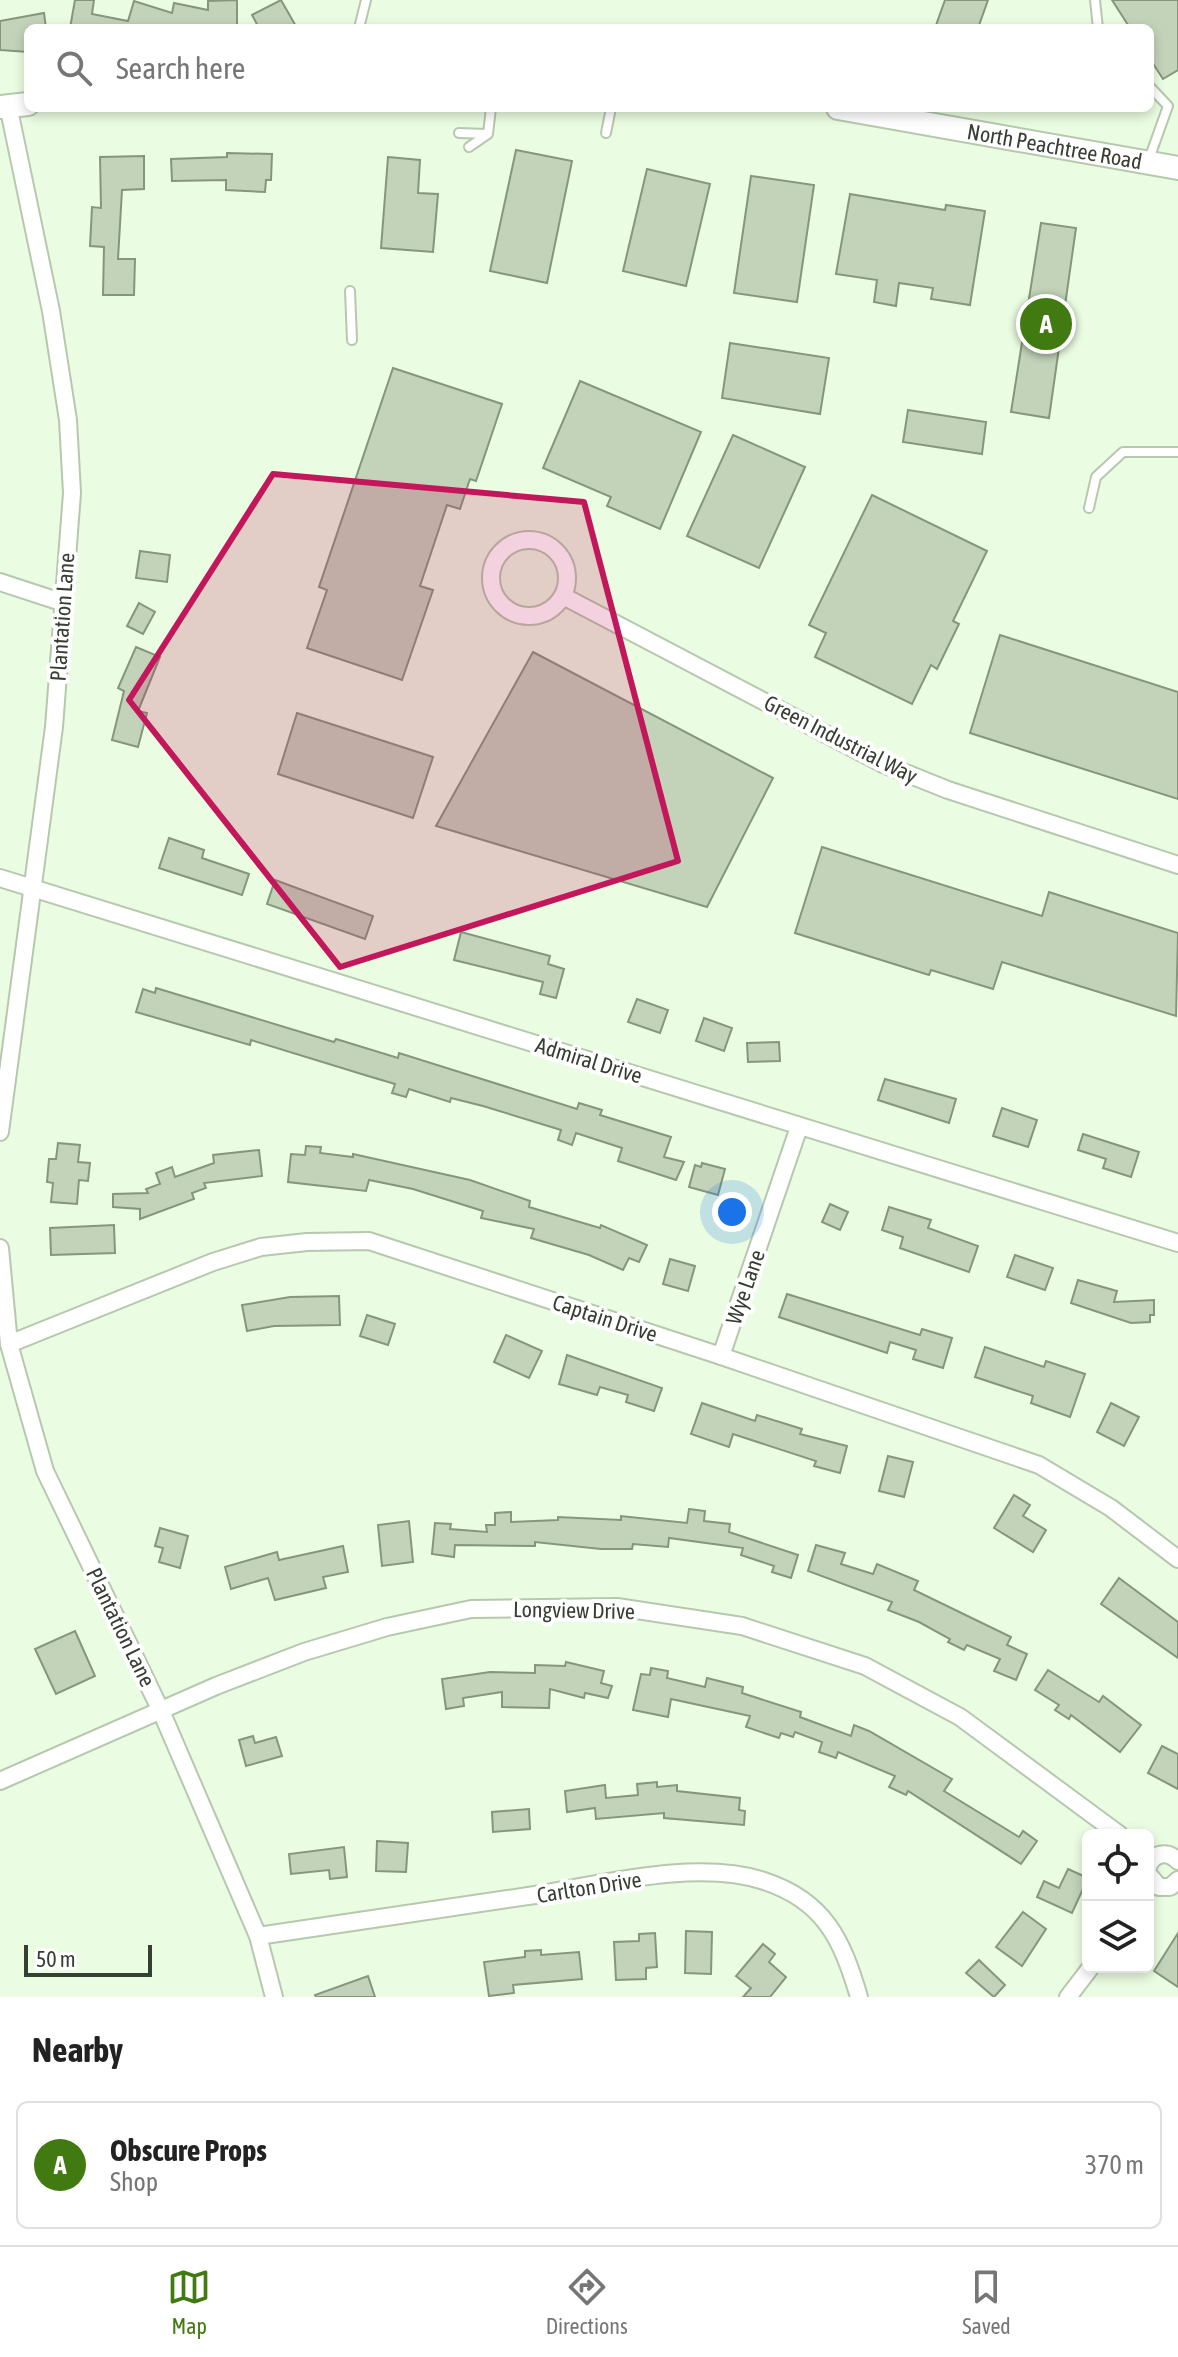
<!DOCTYPE html>
<style>
body{margin:0;font-family:"Asap Condensed",sans-serif;background:#f2f2f2;color:#222}
.controls{position:absolute;right:24px;bottom:24px;display:grid;overflow:hidden;border-radius:12px;box-shadow:0 4px 12px #0003}
.controls button{width:72px;height:72px;display:grid;place-items:center;padding:0;border:0;border-bottom:2px solid #e0e0e0;background:#fff;color:#222;font:40px sans-serif}
.scale{position:absolute;left:24px;bottom:20px;width:128px;box-sizing:border-box;padding-left:8px;border:4px solid #373e33;border-top:0;font-size:22px;line-height:28px;white-space:nowrap;color:#373e33;-webkit-text-stroke:6px #fff;paint-order:stroke}
.you{position:absolute;left:732px;top:1212px;width:28px;height:28px;margin:-20px;border:6px solid #fff;border-radius:50%;background:#1a73e8;box-shadow:0 0 0 12px #1a73e833}
.badge{display:grid;place-items:center;width:52px;height:52px;border-radius:50%;background:#417a10;color:#fff;font-size:26px;font-weight:700}
.pin{position:absolute;translate:-50% -50%;border:4px solid #fff;box-shadow:0 2px 8px #0006}
.list{margin:0;padding:0;list-style:none}
h2{display:flex;justify-content:space-between;align-items:center;height:104px;margin:0;padding:0 32px;font-size:34px}
h2 small{font-size:26px;font-weight:400;color:#767676}
.list li{display:grid;grid-template-columns:52px 1fr auto;gap:24px;align-items:center;box-sizing:border-box;height:128px;margin:0 16px 16px;padding:0 16px;border:2px solid #e0e0e0;border-radius:12px}
.list b{display:block;font-size:30px;white-space:nowrap}
.list p{margin:0;font-size:26px;white-space:nowrap;color:#767676}
.list em{font-size:26px;font-style:normal;color:#767676}
.icon{flex:none;width:44px;height:44px;fill:none;stroke:currentColor;stroke-width:2;stroke-linecap:round;stroke-linejoin:round}
.map{position:relative;flex:none;width:1178px;height:1997px;overflow:hidden}
.search{position:absolute;background:#fff;box-shadow:0 4px 12px #0003;left:24px;right:24px;top:24px;height:88px;display:flex;align-items:center;gap:20px;box-sizing:border-box;padding:0 28px;border-radius:12px;color:#767676;font-size:30px}
.sheet{height:248px;background:#fff}
nav{display:flex;justify-content:space-around;align-items:center;box-sizing:border-box;height:112px;border-top:2px solid #e0e0e0;background:#fff;font-size:22px;color:#767676}
nav a{display:grid;justify-items:center;gap:4px}
nav .on{color:#417a10}
.map>svg:first-child{display:block}
.building{fill:#c2d3b9;stroke:#86967d;stroke-width:2}
.lines{fill:none;stroke-linecap:round;stroke-linejoin:round}
.service-casing{stroke:#b6c8ad;stroke-width:12}
.minor-casing{stroke:#b6c8ad;stroke-width:20}
.tertiary-casing{stroke:#b6c8ad;stroke-width:26}
.service{stroke:#fff;stroke-width:8}
.minor{stroke:#fff;stroke-width:16}
.tertiary{stroke:#fff;stroke-width:22}
.marked{fill:#c2185b;fill-opacity:0.2;stroke:#c2185b;stroke-width:6;stroke-linejoin:round}
.labels{text-anchor:middle;dominant-baseline:central;stroke-width:8;stroke-linejoin:round;paint-order:stroke}
.street-label{font-size:22px;fill:#373e33;stroke:#fff}
</style>
<div class="map">
<svg width="1178" height="1997" viewBox="0 0 1178 1997">
<rect width="100%" height="100%" fill="#eafce1"/>
<!-- building -->
<g class="building">
<polygon points="75,0 94,0 92,14 128,21 134,1 172,13 174,3 208,10 208,1 237,0 237,28 70,28"/>
<polygon points="281,0 297,28 259,28 252,15"/>
<polygon points="945,0 988,0 978,28 935,28"/>
<polygon points="1112,0 1178,0 1178,70 1163,79 1150,59 1150,28 1130,28"/>
<polygon points="44,13 46,28 28,28 28,52 0,50 0,21"/>
<polygon points="516,150 572,161 547,283 490,271"/>
<polygon points="227,153 272,154 271,180 266,180 265,192 226,190 226,180 172,181 171,159 227,157"/>
<polygon points="144,156 144,189 122,190 118,259 135,259 134,295 103,295 104,247 90,246 92,207 101,208 100,157"/>
<polygon points="388,157 420,160 418,193 438,194 433,252 381,248"/>
<polygon points="647,169 710,184 686,286 623,271"/>
<polygon points="751,176 814,185 797,302 734,293"/>
<polygon points="850,194 945,210 946,205 985,211 970,305 931,299 933,288 899,283 896,306 874,302 877,280 836,274"/>
<polygon points="1041,223 1076,228 1049,418 1011,412"/>
<polygon points="730,343 829,358 820,414 722,398"/>
<polygon points="393,368 502,404 476,481 470,479 460,509 447,505 420,586 433,590 402,680 307,648 327,590 319,587"/>
<polygon points="580,381 701,432 660,529 607,506 611,497 543,468"/>
<polygon points="908,410 986,422 982,454 903,442"/>
<polygon points="733,435 805,467 759,568 687,536"/>
<polygon points="872,495 987,551 953,621 959,624 937,669 931,665 912,704 815,657 826,633 809,625"/>
<polygon points="140,551 170,555 167,582 136,578"/>
<polygon points="139,603 155,612 143,634 127,626"/>
<polygon points="1000,635 1178,692 1178,799 970,733"/>
<polygon points="136,647 160,657 138,711 147,713 138,747 112,740 124,691 118,688"/>
<polygon points="533,652 773,778 707,907 436,826"/>
<polygon points="297,713 433,757 413,818 278,774"/>
<polygon points="169,838 204,850 202,858 249,874 242,895 159,868"/>
<polygon points="822,847 1042,916 1049,892 1178,933 1176,1016 1002,962 993,989 931,970 929,975 795,933"/>
<polygon points="275,880 373,916 365,939 267,904"/>
<polygon points="461,932 550,956 548,964 564,969 556,998 540,994 543,982 454,960"/>
<polygon points="156,988 334,1042 336,1039 398,1058 399,1053 577,1109 579,1103 602,1110 600,1115 671,1137 664,1157 684,1162 676,1180 618,1161 622,1148 576,1133 572,1145 558,1140 561,1130 483,1106 451,1098 450,1102 409,1089 406,1097 392,1093 395,1084 368,1076 251,1040 250,1045 136,1012 143,989 155,993"/>
<polygon points="637,999 668,1010 660,1033 628,1022"/>
<polygon points="704,1018 732,1028 724,1051 696,1041"/>
<polygon points="779,1042 780,1061 748,1062 747,1043"/>
<polygon points="885,1079 956,1099 949,1123 878,1100"/>
<polygon points="1002,1108 1037,1120 1028,1147 993,1136"/>
<polygon points="1083,1134 1139,1152 1131,1177 1103,1168 1106,1159 1078,1150"/>
<polygon points="58,1143 80,1145 78,1162 90,1163 88,1181 79,1180 77,1204 51,1202 53,1183 47,1182 49,1159 56,1159"/>
<polygon points="306,1146 321,1147 320,1153 353,1157 353,1154 470,1180 530,1201 529,1207 600,1228 601,1225 647,1245 639,1262 629,1258 623,1270 589,1255 531,1238 534,1229 481,1218 483,1211 413,1189 369,1180 366,1191 288,1182 291,1154 305,1155"/>
<polygon points="259,1150 262,1176 204,1183 206,1188 192,1193 194,1199 140,1219 140,1209 113,1207 113,1194 148,1193 146,1189 160,1184 156,1173 172,1167 175,1177 214,1163 213,1155"/>
<polygon points="702,1163 725,1169 718,1195 689,1187 695,1165 701,1167"/>
<polygon points="830,1204 848,1212 840,1230 822,1222"/>
<polygon points="889,1207 931,1220 928,1228 978,1246 969,1272 900,1248 903,1237 882,1230"/>
<polygon points="114,1225 115,1253 51,1255 50,1228"/>
<polygon points="1015,1255 1053,1268 1045,1290 1007,1277"/>
<polygon points="670,1259 695,1266 688,1291 663,1284"/>
<polygon points="1078,1280 1117,1291 1114,1302 1154,1300 1154,1315 1150,1315 1150,1322 1131,1323 1071,1303"/>
<polygon points="787,1294 920,1335 922,1329 952,1338 943,1368 913,1359 916,1350 890,1342 887,1353 779,1317"/>
<polygon points="339,1296 340,1325 274,1326 247,1331 242,1305 290,1297"/>
<polygon points="367,1315 395,1324 388,1345 360,1336"/>
<polygon points="506,1335 542,1351 529,1378 494,1362"/>
<polygon points="985,1347 1044,1367 1046,1361 1085,1374 1070,1417 1031,1403 1033,1396 975,1377"/>
<polygon points="567,1355 662,1388 654,1411 626,1402 628,1395 600,1387 597,1395 559,1384"/>
<polygon points="702,1403 755,1421 757,1415 802,1429 800,1434 847,1446 840,1473 814,1466 816,1461 733,1434 729,1447 691,1434"/>
<polygon points="1111,1403 1139,1417 1124,1446 1097,1432"/>
<polygon points="888,1456 913,1462 904,1497 879,1491"/>
<polygon points="1014,1495 1030,1505 1023,1516 1046,1530 1033,1552 994,1528"/>
<polygon points="689,1509 705,1511 704,1521 730,1524 729,1532 798,1555 791,1578 772,1572 774,1566 741,1555 743,1548 669,1538 668,1547 633,1544 632,1549 601,1549 535,1542 535,1546 455,1545 454,1557 432,1554 435,1523 451,1524 450,1529 487,1532 486,1525 495,1525 495,1513 511,1512 511,1522 558,1520 558,1517 621,1520 621,1516 687,1523"/>
<polygon points="409,1521 413,1562 382,1566 378,1525"/>
<polygon points="160,1528 188,1536 180,1568 159,1562 163,1548 155,1546"/>
<polygon points="816,1545 845,1553 841,1564 873,1574 877,1564 918,1581 914,1590 1011,1637 1007,1645 1027,1654 1016,1680 994,1671 1000,1659 967,1645 964,1650 948,1642 950,1639 919,1622 888,1610 892,1602 808,1571"/>
<polygon points="343,1546 348,1572 323,1577 326,1588 275,1600 268,1578 231,1589 225,1567 277,1552 279,1560"/>
<polygon points="1119,1578 1178,1622 1178,1658 1101,1604"/>
<polygon points="75,1631 95,1676 56,1694 35,1649"/>
<polygon points="566,1662 604,1671 601,1683 612,1686 608,1698 585,1693 584,1698 550,1689 549,1708 502,1707 502,1692 463,1698 464,1706 446,1709 442,1679 490,1672 535,1673 535,1665 565,1666"/>
<polygon points="651,1668 668,1671 667,1678 705,1687 707,1678 743,1687 742,1693 801,1712 800,1717 851,1736 854,1725 869,1731 952,1779 944,1791 1019,1837 1023,1831 1037,1841 1021,1864 908,1791 906,1795 889,1787 895,1776 838,1752 836,1758 819,1752 822,1742 795,1732 793,1737 781,1733 779,1738 746,1727 750,1716 671,1699 668,1717 633,1710 641,1674 650,1675"/>
<polygon points="1048,1670 1099,1702 1103,1696 1141,1725 1120,1752 1071,1715 1069,1719 1055,1710 1059,1705 1035,1690"/>
<polygon points="253,1736 255,1743 276,1737 282,1756 246,1766 239,1740"/>
<polygon points="1162,1746 1178,1754 1178,1789 1148,1773"/>
<polygon points="657,1782 657,1787 677,1785 677,1791 740,1798 739,1810 745,1811 744,1825 664,1818 664,1813 596,1819 595,1808 567,1812 565,1791 605,1785 606,1798 638,1795 637,1784"/>
<polygon points="529,1809 530,1829 493,1832 492,1812"/>
<polygon points="377,1841 408,1843 406,1872 376,1871"/>
<polygon points="344,1847 347,1877 330,1879 329,1870 291,1874 289,1854"/>
<polygon points="1068,1869 1088,1878 1072,1913 1037,1897 1044,1881 1059,1888"/>
<polygon points="1023,1912 1046,1929 1022,1966 996,1947"/>
<polygon points="686,1931 712,1932 711,1974 685,1973"/>
<polygon points="655,1933 657,1967 646,1968 646,1979 616,1980 614,1942 639,1941 639,1934"/>
<polygon points="1178,1933 1178,1987 1154,1971"/>
<polygon points="763,1944 775,1954 769,1962 786,1977 770,1997 743,1997 751,1988 736,1976"/>
<polygon points="541,1950 541,1955 579,1952 582,1979 513,1985 514,1993 489,1996 484,1962 525,1957 525,1951"/>
<polygon points="979,1960 1005,1985 994,1997 966,1973"/>
<polygon points="368,1976 375,1997 316,1997 315,1995"/>
</g>
<g class="lines">
<defs>
<g id="service">
<polyline points="1095,0 1098,28"/>
<polyline points="359,28 366,0"/>
<polyline points="459,133 487,134"/>
<polyline points="606,133 611,108"/>
<polyline points="469,147 488,134 491,108"/>
<polyline points="1148,162 1168,106 1150,87"/>
<polyline points="350,291 352,340"/>
<polyline points="1089,508 1096,477 1123,452 1178,452"/>
</g>
<g id="minor">
<circle cx="529" cy="578" r="38"/>
<polyline points="0,582 64,603"/>
<polyline points="563,596 883,764 948,790 1178,865"/>
<polyline points="0,878 1178,1243"/>
<polyline points="0,1132 54,727 72,493 68,420 51,311 8,105"/>
<polyline points="0,1248 9,1344 45,1471 161,1711 258,1936 274,1997"/>
<polyline points="9,1344 213,1262 261,1247 307,1242 369,1241 721,1356 1039,1465 1111,1508 1178,1559"/>
<polyline points="721,1356 799,1127"/>
<polyline points="0,1781 216,1686 304,1652 387,1627 471,1609 617,1607 742,1626 865,1666 960,1717 1120,1835"/>
<path d="M1148,1867C1153,1853 1167,1850 1178,1861"/>
<polyline points="1148,1874 1159,1887 1170,1887 1178,1880"/>
<path d="M258,1936C350,1922 443,1909 535,1895C603,1884 698,1859 764,1881C825,1901 842,1940 859,1997"/>
<polyline points="1068,1997 1091,1967"/>
</g>
<g id="tertiary">
<polyline points="0,107 28,104"/>
<path id="s1" d="M838,108L1178,168"/>
</g>
</defs>
<!-- service casing -->
<use href="#service" class="service-casing"/>
<!-- minor casing -->
<use href="#minor" class="minor-casing"/>
<!-- tertiary casing -->
<use href="#tertiary" class="tertiary-casing"/>
<!-- service -->
<use href="#service" class="service"/>
<!-- minor -->
<use href="#minor" class="minor"/>
<!-- tertiary -->
<use href="#tertiary" class="tertiary"/>
</g>
<!-- marked area -->
<path class="marked" d="M273,474L584,502L678,861L340,967L129,700Z"/>
<g class="labels">
<!-- street labels -->
<g class="street-label">
<text stroke="none"><textPath href="#s1" startOffset="220">North Peachtree Road</textPath></text>
<text transform="translate(62 617) rotate(-86)">Plantation Lane</text>
<text transform="translate(841 739) rotate(27)">Green Industrial Way</text>
<text transform="translate(589 1060) rotate(17)">Admiral Drive</text>
<text transform="translate(745 1287) rotate(-71)">Wye Lane</text>
<text transform="translate(605 1318) rotate(18)">Captain Drive</text>
<text transform="translate(574 1610) rotate(1)">Longview Drive</text>
<text transform="translate(121 1627) rotate(64)">Plantation Lane</text>
<text transform="translate(589 1887) rotate(-9)">Carlton Drive</text>
</g>
</g>
</svg>
<div class="controls">
<button><svg class="icon" aria-label="locate" viewBox="0 0 24 24"><circle cx="12" cy="12" r="6"/><path d="M12 2v4M12 18v4M2 12h4M18 12h4"/></svg></button>
<button><svg class="icon" aria-label="layers" viewBox="0 0 24 24"><path d="M12 4l9 5-9 5-9-5zM3 14l9 5 9-5"/></svg></button>
</div>
<div class="scale">50 m</div>
<div class="you"></div>
<div class="pin badge" style="left:1046px;top:324px">A</div>
<div class="search"><svg class="icon" aria-label="search" viewBox="0 0 24 24"><circle cx="10" cy="10" r="6"/><path d="M15 15l6 6"/></svg>Search here</div>
</div>
<section class="sheet">
<h2>Nearby<small></small></h2>
<ul class="list">
<li><span class="badge">A</span><div><b>Obscure Props</b><p>Shop</p></div><em>370 m</em></li>
</ul>
</section>
<nav>
<a class="on"><svg class="icon" aria-label="map" viewBox="0 0 24 24"><path d="M3 6l6-2 6 2 6-2v14l-6 2-6-2-6 2zM9 4v14M15 6v14"/></svg>Map</a>
<a><svg class="icon" aria-label="directions" viewBox="0 0 24 24"><path d="M12 3l9 9-9 9-9-9zM9 14v-3h6M13 9l2 2-2 2"/></svg>Directions</a>
<a><svg class="icon" aria-label="saved" viewBox="0 0 24 24"><path d="M7 4h10v16l-5-4-5 4z"/></svg>Saved</a>
</nav>
